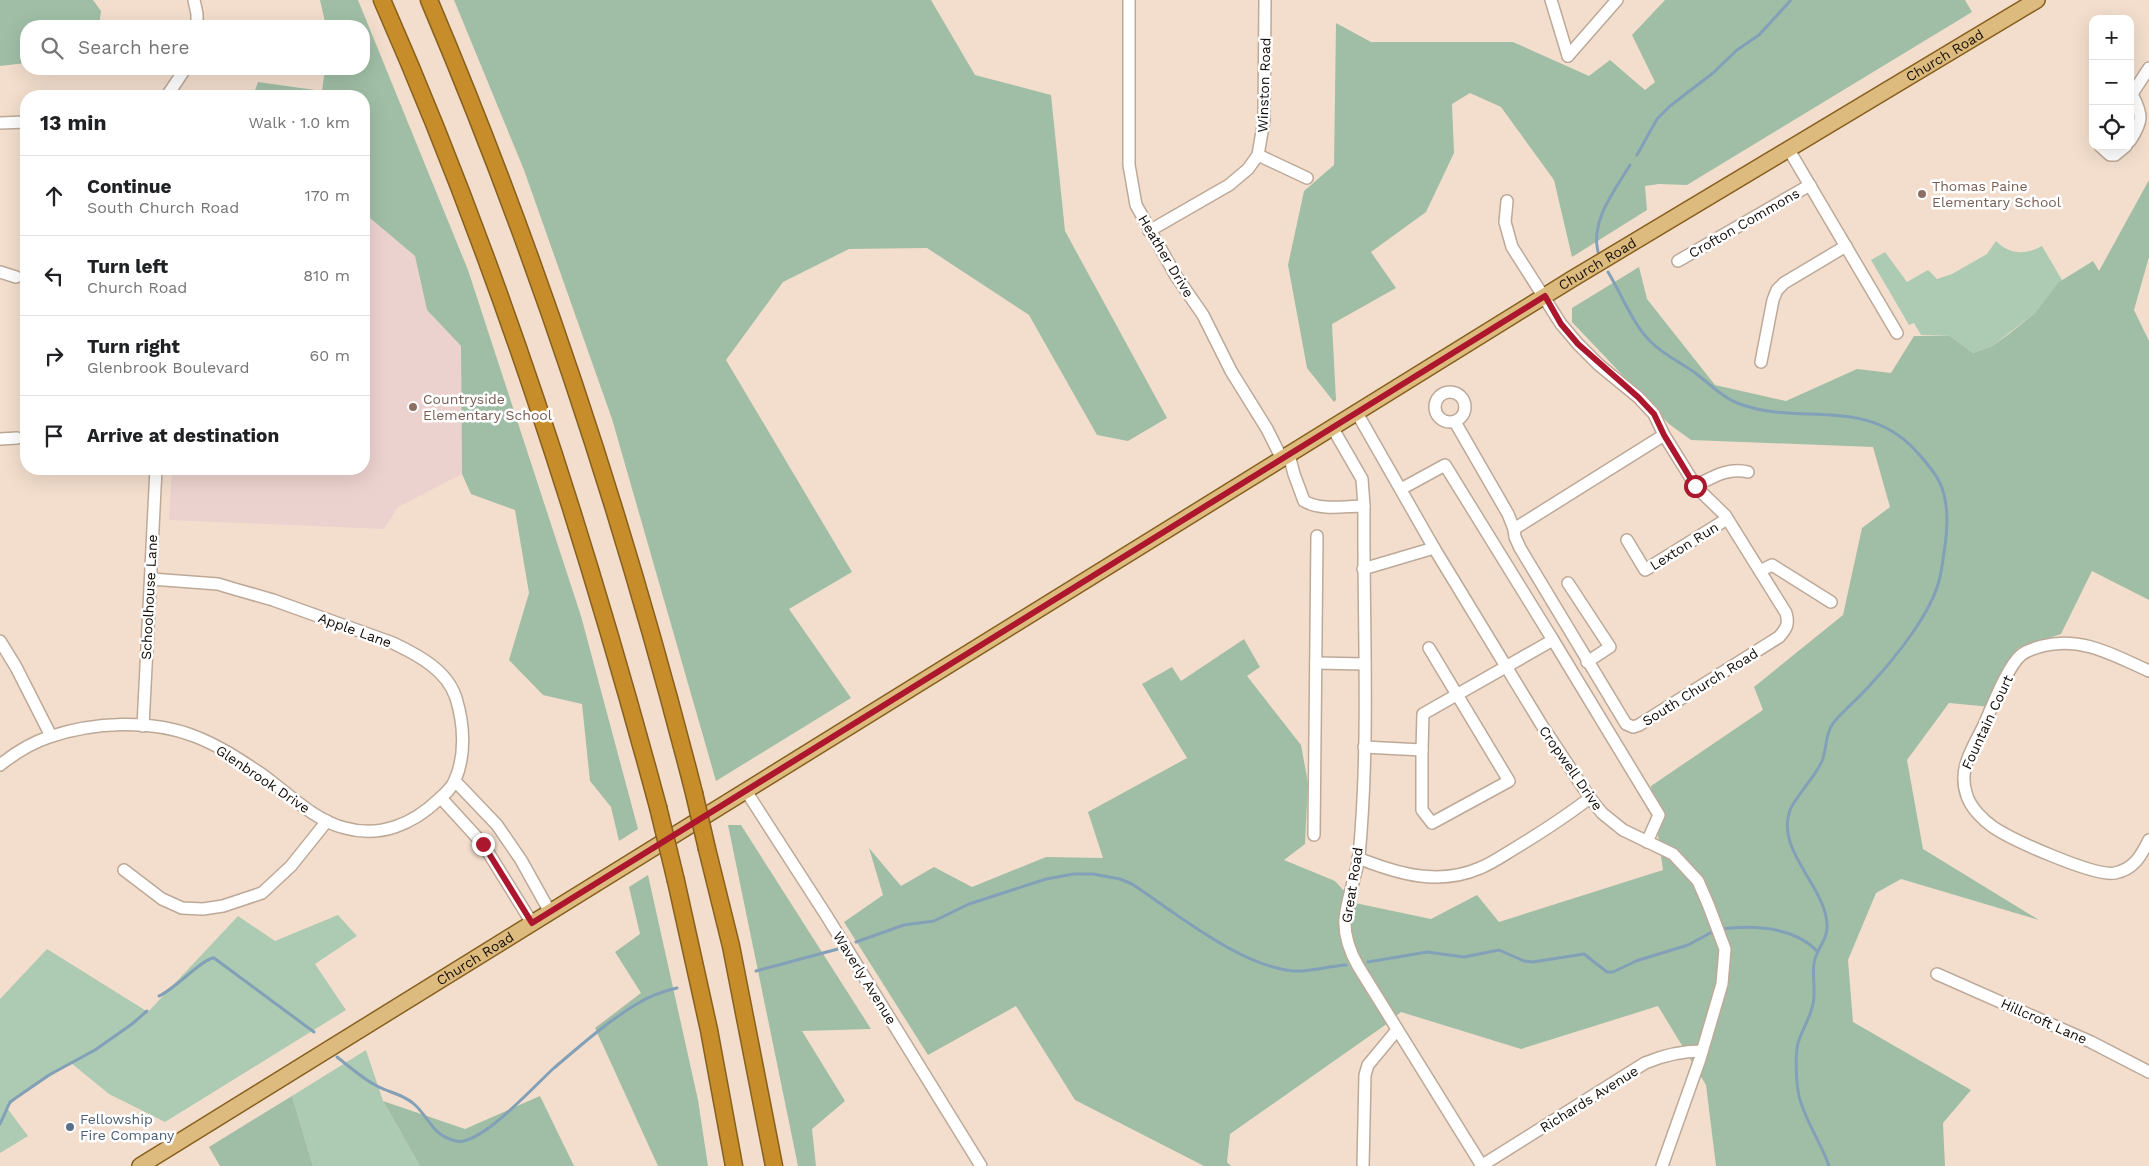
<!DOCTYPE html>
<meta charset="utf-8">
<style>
body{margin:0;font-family:"Work Sans",sans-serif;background:#f6f6f6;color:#202124}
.controls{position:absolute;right:15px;top:15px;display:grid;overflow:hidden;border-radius:10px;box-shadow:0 5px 20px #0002}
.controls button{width:45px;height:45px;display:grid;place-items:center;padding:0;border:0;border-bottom:1px solid #e0e0e0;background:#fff;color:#202124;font:25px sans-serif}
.stop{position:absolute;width:15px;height:15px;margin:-11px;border:4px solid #ac172d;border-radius:50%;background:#fff}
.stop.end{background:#ac172d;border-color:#fff;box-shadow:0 1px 5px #0008}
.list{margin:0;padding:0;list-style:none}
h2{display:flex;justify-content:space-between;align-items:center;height:65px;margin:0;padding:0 20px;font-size:21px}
h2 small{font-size:16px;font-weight:400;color:#757577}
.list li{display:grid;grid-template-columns:32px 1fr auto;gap:15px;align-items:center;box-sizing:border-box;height:80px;padding:0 20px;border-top:1px solid #e0e0e0}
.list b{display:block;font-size:19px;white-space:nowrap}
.list p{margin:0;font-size:16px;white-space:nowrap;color:#757577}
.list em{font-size:16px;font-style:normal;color:#757577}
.icon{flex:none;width:28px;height:28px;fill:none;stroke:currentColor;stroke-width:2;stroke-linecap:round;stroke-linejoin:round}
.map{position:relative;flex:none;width:2149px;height:1166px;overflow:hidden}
.search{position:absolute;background:#fff;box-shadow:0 5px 20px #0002;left:20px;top:20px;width:350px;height:55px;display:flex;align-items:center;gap:12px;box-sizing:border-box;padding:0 18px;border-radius:20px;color:#757577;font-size:19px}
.panel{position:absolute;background:#fff;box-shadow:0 5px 20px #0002;left:20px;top:90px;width:350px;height:385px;border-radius:20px}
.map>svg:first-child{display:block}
.education{fill:#ecd2cf}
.green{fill:#adcab3}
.forest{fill:#a0bea6}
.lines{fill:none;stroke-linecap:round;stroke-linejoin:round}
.stream{stroke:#82a0b7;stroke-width:3}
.minor-casing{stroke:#bda998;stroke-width:14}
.major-casing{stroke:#87601d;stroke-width:18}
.highway-casing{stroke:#87601d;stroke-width:19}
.minor{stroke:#fff;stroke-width:11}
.major{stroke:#ddbb7f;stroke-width:15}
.highway{stroke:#c78d2a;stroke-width:16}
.highway-bridge-casing{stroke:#87601d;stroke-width:19;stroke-linecap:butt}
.highway-bridge{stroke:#c78d2a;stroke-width:16}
.route{stroke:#ac172d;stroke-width:6}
.education-dot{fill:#8d6e63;stroke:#fff;stroke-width:2}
.service-dot{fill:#5c6f8a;stroke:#fff;stroke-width:2}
.labels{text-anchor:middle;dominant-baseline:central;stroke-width:5;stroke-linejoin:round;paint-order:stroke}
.street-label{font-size:14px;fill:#110b06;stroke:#fff}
.education-label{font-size:14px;fill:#785e54;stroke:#fff;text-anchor:start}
.service-label{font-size:14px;fill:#4e5e75;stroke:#fff;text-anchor:start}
</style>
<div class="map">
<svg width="2149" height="1166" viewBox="0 0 2149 1166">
<rect width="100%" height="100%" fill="#f3decd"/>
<!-- education -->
<polygon class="education" points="364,213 415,256 427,310 461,346 462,474 398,507 384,529 169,520 172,469 364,469"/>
<!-- green -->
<g class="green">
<path d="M1996,241C2010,255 2026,255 2042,246L2062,280L2035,313L1992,346L1973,353L1950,336L1921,335L1914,323L1909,325L1871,260L1885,252L1907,282L1928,270L1937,279L1952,274L1987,254Z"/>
<polygon points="338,915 357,936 315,964 346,1010 165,1122 109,1094 71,1063 18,1097 7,1108 28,1136 0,1153 0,999 47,949 148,1012 238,916 275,941"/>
<polygon points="366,1050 383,1101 420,1166 313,1166 292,1096"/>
</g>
<!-- forest -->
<g class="forest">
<polygon points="0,0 93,0 101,11 99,26 26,26 26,63 0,66"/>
<polygon points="320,0 358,0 468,270 581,616 638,829 619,841 611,807 590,781 582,704 543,695 509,660 529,593 515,510 471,494 462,474 461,346 427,310 415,256 364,213 364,96 253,96 258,82 322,91 325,69 364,69 364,26 326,26"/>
<polygon points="454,0 931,0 975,75 1051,95 1065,231 1167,418 1128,441 1097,435 1029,315 927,248 849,249 783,282 726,360 852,572 789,609 851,698 716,781 612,419 524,170"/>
<polygon points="1665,0 1965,0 1972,12 1687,185 1659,184 1645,186 1647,210 1572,257 1554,180 1501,107 1470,93 1452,104 1454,153 1426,212 1371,252 1396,288 1332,324 1336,400 1334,402 1307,368 1288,265 1304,191 1334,165 1336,23 1371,42 1513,42 1589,76 1610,60 1645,90 1655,82 1632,35"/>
<polygon points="2149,180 2149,257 2134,310 2149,341 2149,600 2092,571 2061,634 2018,648 1991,707 1949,703 1907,760 1923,849 2039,920 1901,879 1876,893 1848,960 1853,1022 1971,1090 1943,1123 1945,1166 1716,1166 1706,1085 1658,1006 1521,1049 1401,1012 1388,1023 1230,1134 1227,1162 1231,1166 1204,1166 1075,1100 1016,1006 928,1055 844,922 883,895 869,848 901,886 934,867 972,887 1046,857 1103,858 1088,812 1187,758 1142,684 1172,667 1181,681 1244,639 1260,667 1247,676 1301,745 1308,783 1305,844 1284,860 1335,881 1355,903 1431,919 1477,895 1499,922 1663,870 1651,786 1763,710 1754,687 1843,615 1862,528 1890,507 1873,447 1691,440 1669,424 1572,322 1572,308 1639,267 1647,299 1715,385 1786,401 1857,369 1891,373 1914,336 1950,336 1973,353 1992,346 2009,334 2035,313 2059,282 2093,261 2099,271"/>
<polygon points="728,825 741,825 871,1029 802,1031 845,1101 812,1129 816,1166 798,1166"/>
<polygon points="648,875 698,1100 708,1166 658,1166 595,1028 641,993 615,952 640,934 629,887"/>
<polygon points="292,1096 313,1166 220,1166 209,1147"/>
<polygon points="540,1096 574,1166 420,1166 383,1101 465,1129"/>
</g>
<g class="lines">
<!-- stream -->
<g class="stream">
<polyline points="1637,155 1657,119 1670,106 1713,73 1737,50 1759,35 1791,0"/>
<path d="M1598,252C1590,221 1615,190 1630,165"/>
<path d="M1608,272C1621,293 1633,325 1651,342C1664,355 1680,362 1694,372C1709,383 1720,396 1737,403C1798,427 1864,395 1915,450C1924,460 1934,470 1940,483C1949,503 1948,525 1945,546C1943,558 1942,570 1939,581C1930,615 1895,658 1871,684C1860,697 1845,709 1834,722C1825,733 1827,749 1822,761C1814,779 1797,794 1790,810C1775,851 1826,886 1827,925C1828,940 1816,949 1814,963C1812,977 1816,991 1813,1004C1810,1018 1802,1030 1798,1043C1795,1056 1796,1082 1799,1096C1805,1121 1821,1142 1829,1166"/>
<path d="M1720,929C1754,925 1794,926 1818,952"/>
<path d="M856,942L904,925L934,921L969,904L1046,879L1074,874H1093L1120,879L1132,884C1176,913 1240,966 1293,971C1310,972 1329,966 1346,965"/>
<polyline points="1368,962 1427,952 1464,957 1499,950 1524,961 1533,962 1584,954 1607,972 1613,972 1636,961 1688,945 1714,931"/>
<polyline points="756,971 838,949"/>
<path d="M159,996C174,990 204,957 214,958L314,1032"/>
<path d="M337,1057C350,1067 363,1079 377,1086C390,1093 403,1094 414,1104C430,1118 431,1135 456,1141C480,1147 536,1084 554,1068C580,1046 607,1022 635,1005C648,997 663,991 677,988"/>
<polyline points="0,1124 10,1102 49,1075 95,1050 132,1024 147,1011"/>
</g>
<defs>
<g id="minor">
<polyline points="194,0 197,14 197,26"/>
<polyline points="1129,0 1129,165 1136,205 1176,276 1203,315 1231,371 1267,429 1282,459"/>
<polyline points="1551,0 1568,56"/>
<polyline points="1568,56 1617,0"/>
<polyline points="2132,94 2149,68"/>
<polyline points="167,96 185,69"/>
<polyline points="0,123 26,122"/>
<path d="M2130,141C2143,121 2143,115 2132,94"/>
<polyline points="2100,146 2110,155 2115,155 2126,146"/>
<polyline points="1789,150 1897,333"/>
<polyline points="1258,155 1307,178"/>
<path d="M1507,201L1505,222L1512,247L1561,324L1578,344L1599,365L1638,397L1654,414L1664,435L1514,529L1515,537L1520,548L1626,724L1633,727L1639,725L1779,637C1787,628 1789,624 1786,613L1725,515L1697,488L1664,435"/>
<polyline points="1149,231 1229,185 1248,169 1258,155 1264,120 1265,0"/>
<polyline points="1678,261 1810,185"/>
<polyline points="0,272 16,277"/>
<polyline points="1761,362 1773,300 1777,290 1784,283 1846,246"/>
<circle cx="1450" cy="407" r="15"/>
<polyline points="1357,413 1434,548 1541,724 1590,798 1602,813 1623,830 1673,854 1698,881 1708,904 1725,949 1722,984 1700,1059 1662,1166"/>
<polyline points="1455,422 1508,514 1514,529"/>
<path d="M1332,427L1362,479L1364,506C1363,622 1370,740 1359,856C1356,877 1347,898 1345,919C1344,935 1350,952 1358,966L1482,1166"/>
<polyline points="0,439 17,438"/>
<path d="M1289,455L1294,474L1304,501C1322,511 1344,506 1364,506"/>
<path d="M1695,486C1713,477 1728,467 1748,472"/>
<polyline points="1401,489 1445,465 1553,640"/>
<polyline points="1627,540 1645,570 1727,519"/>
<polyline points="1363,569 1434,548"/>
<polyline points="1760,571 1772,565 1831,602"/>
<polyline points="1568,583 1610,647 1587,662"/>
<polyline points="0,641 16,667 51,736"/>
<polyline points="1316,663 1365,664"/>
<path d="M2149,671C2113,655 2082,636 2042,646C2035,648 2027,650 2021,655C2007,667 1992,707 1984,725C1973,748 1957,769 1967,796C1971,808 1983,820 1993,827C2012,840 2095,877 2115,873C2134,869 2141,856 2149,840"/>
<polyline points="143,726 156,469"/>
<polyline points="1364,747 1422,750 1423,714 1553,640 1659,815 1647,842"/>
<polyline points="1422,750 1422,810 1432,823 1509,781 1429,648"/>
<path d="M0,765C15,753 31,743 49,737C93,722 151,719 194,736C218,745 239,759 260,773C287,792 313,820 345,828C380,838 413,824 438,800C445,794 452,788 455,780C466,755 464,724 456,698C447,670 418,655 393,643L273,600L231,588L218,584L151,579"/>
<polyline points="455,781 497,825 521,860 550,912"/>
<polyline points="746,791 826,915 981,1166"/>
<polyline points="441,798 483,844 532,923"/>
<polyline points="1314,835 1317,536"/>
<path d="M1358,858C1398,874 1439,886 1480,868C1493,863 1505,854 1517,847C1542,832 1566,816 1590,798"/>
<polyline points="124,870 162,899 182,908 203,909 223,906 262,893 291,866 327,821"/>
<polyline points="1937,974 2091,1042 2149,1072"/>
<polyline points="1363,1166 1365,1075 1368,1065 1397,1030"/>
<path d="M1481,1166L1645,1063C1664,1055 1682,1051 1702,1051"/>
</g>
<g id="major">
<path id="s1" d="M140,1166L1572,279L2037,0"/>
</g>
<g id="highway">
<path d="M382,0C497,261 584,533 658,807"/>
<path d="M429,0C538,257 625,523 694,793"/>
<polyline points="707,849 731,946 774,1166"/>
<polyline points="676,881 709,1030 734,1166"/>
</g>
</defs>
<!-- minor casing -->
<use href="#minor" class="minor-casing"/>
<!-- major casing -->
<use href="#major" class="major-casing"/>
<!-- highway casing -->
<use href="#highway" class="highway-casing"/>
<!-- minor -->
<use href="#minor" class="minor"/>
<!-- major -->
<use href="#major" class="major"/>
<!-- highway -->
<use href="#highway" class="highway"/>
<defs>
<g id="highway-bridge">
<polyline points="694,793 707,849"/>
<polyline points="658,807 676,881"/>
</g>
</defs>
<!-- highway-bridge casing -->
<use href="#highway-bridge" class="highway-bridge-casing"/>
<!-- highway-bridge -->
<use href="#highway-bridge" class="highway-bridge"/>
</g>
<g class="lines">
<!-- route -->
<polyline class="route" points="483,844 532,923 1545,296 1561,324 1578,344 1638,397 1654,414 1664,435 1695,486"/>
</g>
<!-- markers -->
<g class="education-dot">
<circle cx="1922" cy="194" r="5"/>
<circle cx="413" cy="407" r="5"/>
</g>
<circle class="service-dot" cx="70" cy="1127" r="5"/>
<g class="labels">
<!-- street labels -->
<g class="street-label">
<text stroke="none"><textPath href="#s1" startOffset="2119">Church Road</textPath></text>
<text transform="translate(1264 85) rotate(-88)">Winston Road</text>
<text transform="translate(1744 223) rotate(-30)">Crofton Commons</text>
<text transform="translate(1166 256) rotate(59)">Heather Drive</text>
<text stroke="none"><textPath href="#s1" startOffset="1714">Church Road</textPath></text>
<text transform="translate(1684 546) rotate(-32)">Lexton Run</text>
<text transform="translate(149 597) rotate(-87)">Schoolhouse Lane</text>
<text transform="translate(355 630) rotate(20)">Apple Lane</text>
<text transform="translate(1700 687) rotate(-32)">South Church Road</text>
<text transform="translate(1987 722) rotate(-65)">Fountain Court</text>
<text transform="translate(1571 768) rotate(55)">Cropwell Drive</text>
<text transform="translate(263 779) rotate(34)">Glenbrook Drive</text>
<text transform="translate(1352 885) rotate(-81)">Great Road</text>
<text stroke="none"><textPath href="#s1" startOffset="394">Church Road</textPath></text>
<text transform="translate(865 978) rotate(58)">Waverly Avenue</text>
<text transform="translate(2044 1021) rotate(24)">Hillcroft Lane</text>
<text transform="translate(1589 1099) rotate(-32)">Richards Avenue</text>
</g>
<!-- education labels -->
<g class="education-label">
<text x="1932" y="186">Thomas Paine<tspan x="1932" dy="16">Elementary School</tspan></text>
<text x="423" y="399">Countryside<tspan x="423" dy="16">Elementary School</tspan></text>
</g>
<!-- service labels -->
<g class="service-label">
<text x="80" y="1119">Fellowship<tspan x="80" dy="16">Fire Company</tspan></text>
</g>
</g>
</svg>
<div class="controls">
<button>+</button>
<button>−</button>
<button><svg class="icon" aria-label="locate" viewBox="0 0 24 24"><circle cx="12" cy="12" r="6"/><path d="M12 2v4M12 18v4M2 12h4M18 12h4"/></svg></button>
</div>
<div class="stop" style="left:1695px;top:486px"></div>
<div class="stop end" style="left:483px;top:844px"></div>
<div class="search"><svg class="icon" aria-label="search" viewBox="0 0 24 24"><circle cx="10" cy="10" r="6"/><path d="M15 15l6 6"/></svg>Search here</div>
<section class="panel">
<h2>13 min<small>Walk · 1.0 km</small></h2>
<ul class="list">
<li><svg class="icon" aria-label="ahead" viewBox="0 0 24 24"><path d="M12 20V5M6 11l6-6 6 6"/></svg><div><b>Continue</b><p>South Church Road</p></div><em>170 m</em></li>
<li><svg class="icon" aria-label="left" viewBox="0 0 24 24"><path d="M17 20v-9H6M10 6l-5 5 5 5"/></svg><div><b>Turn left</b><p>Church Road</p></div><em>810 m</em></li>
<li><svg class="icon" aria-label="right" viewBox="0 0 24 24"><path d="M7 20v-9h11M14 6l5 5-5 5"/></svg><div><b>Turn right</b><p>Glenbrook Boulevard</p></div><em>60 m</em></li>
<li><svg class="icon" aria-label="arrive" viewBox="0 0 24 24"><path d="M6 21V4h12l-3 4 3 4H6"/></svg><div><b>Arrive at destination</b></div></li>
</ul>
</section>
</div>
